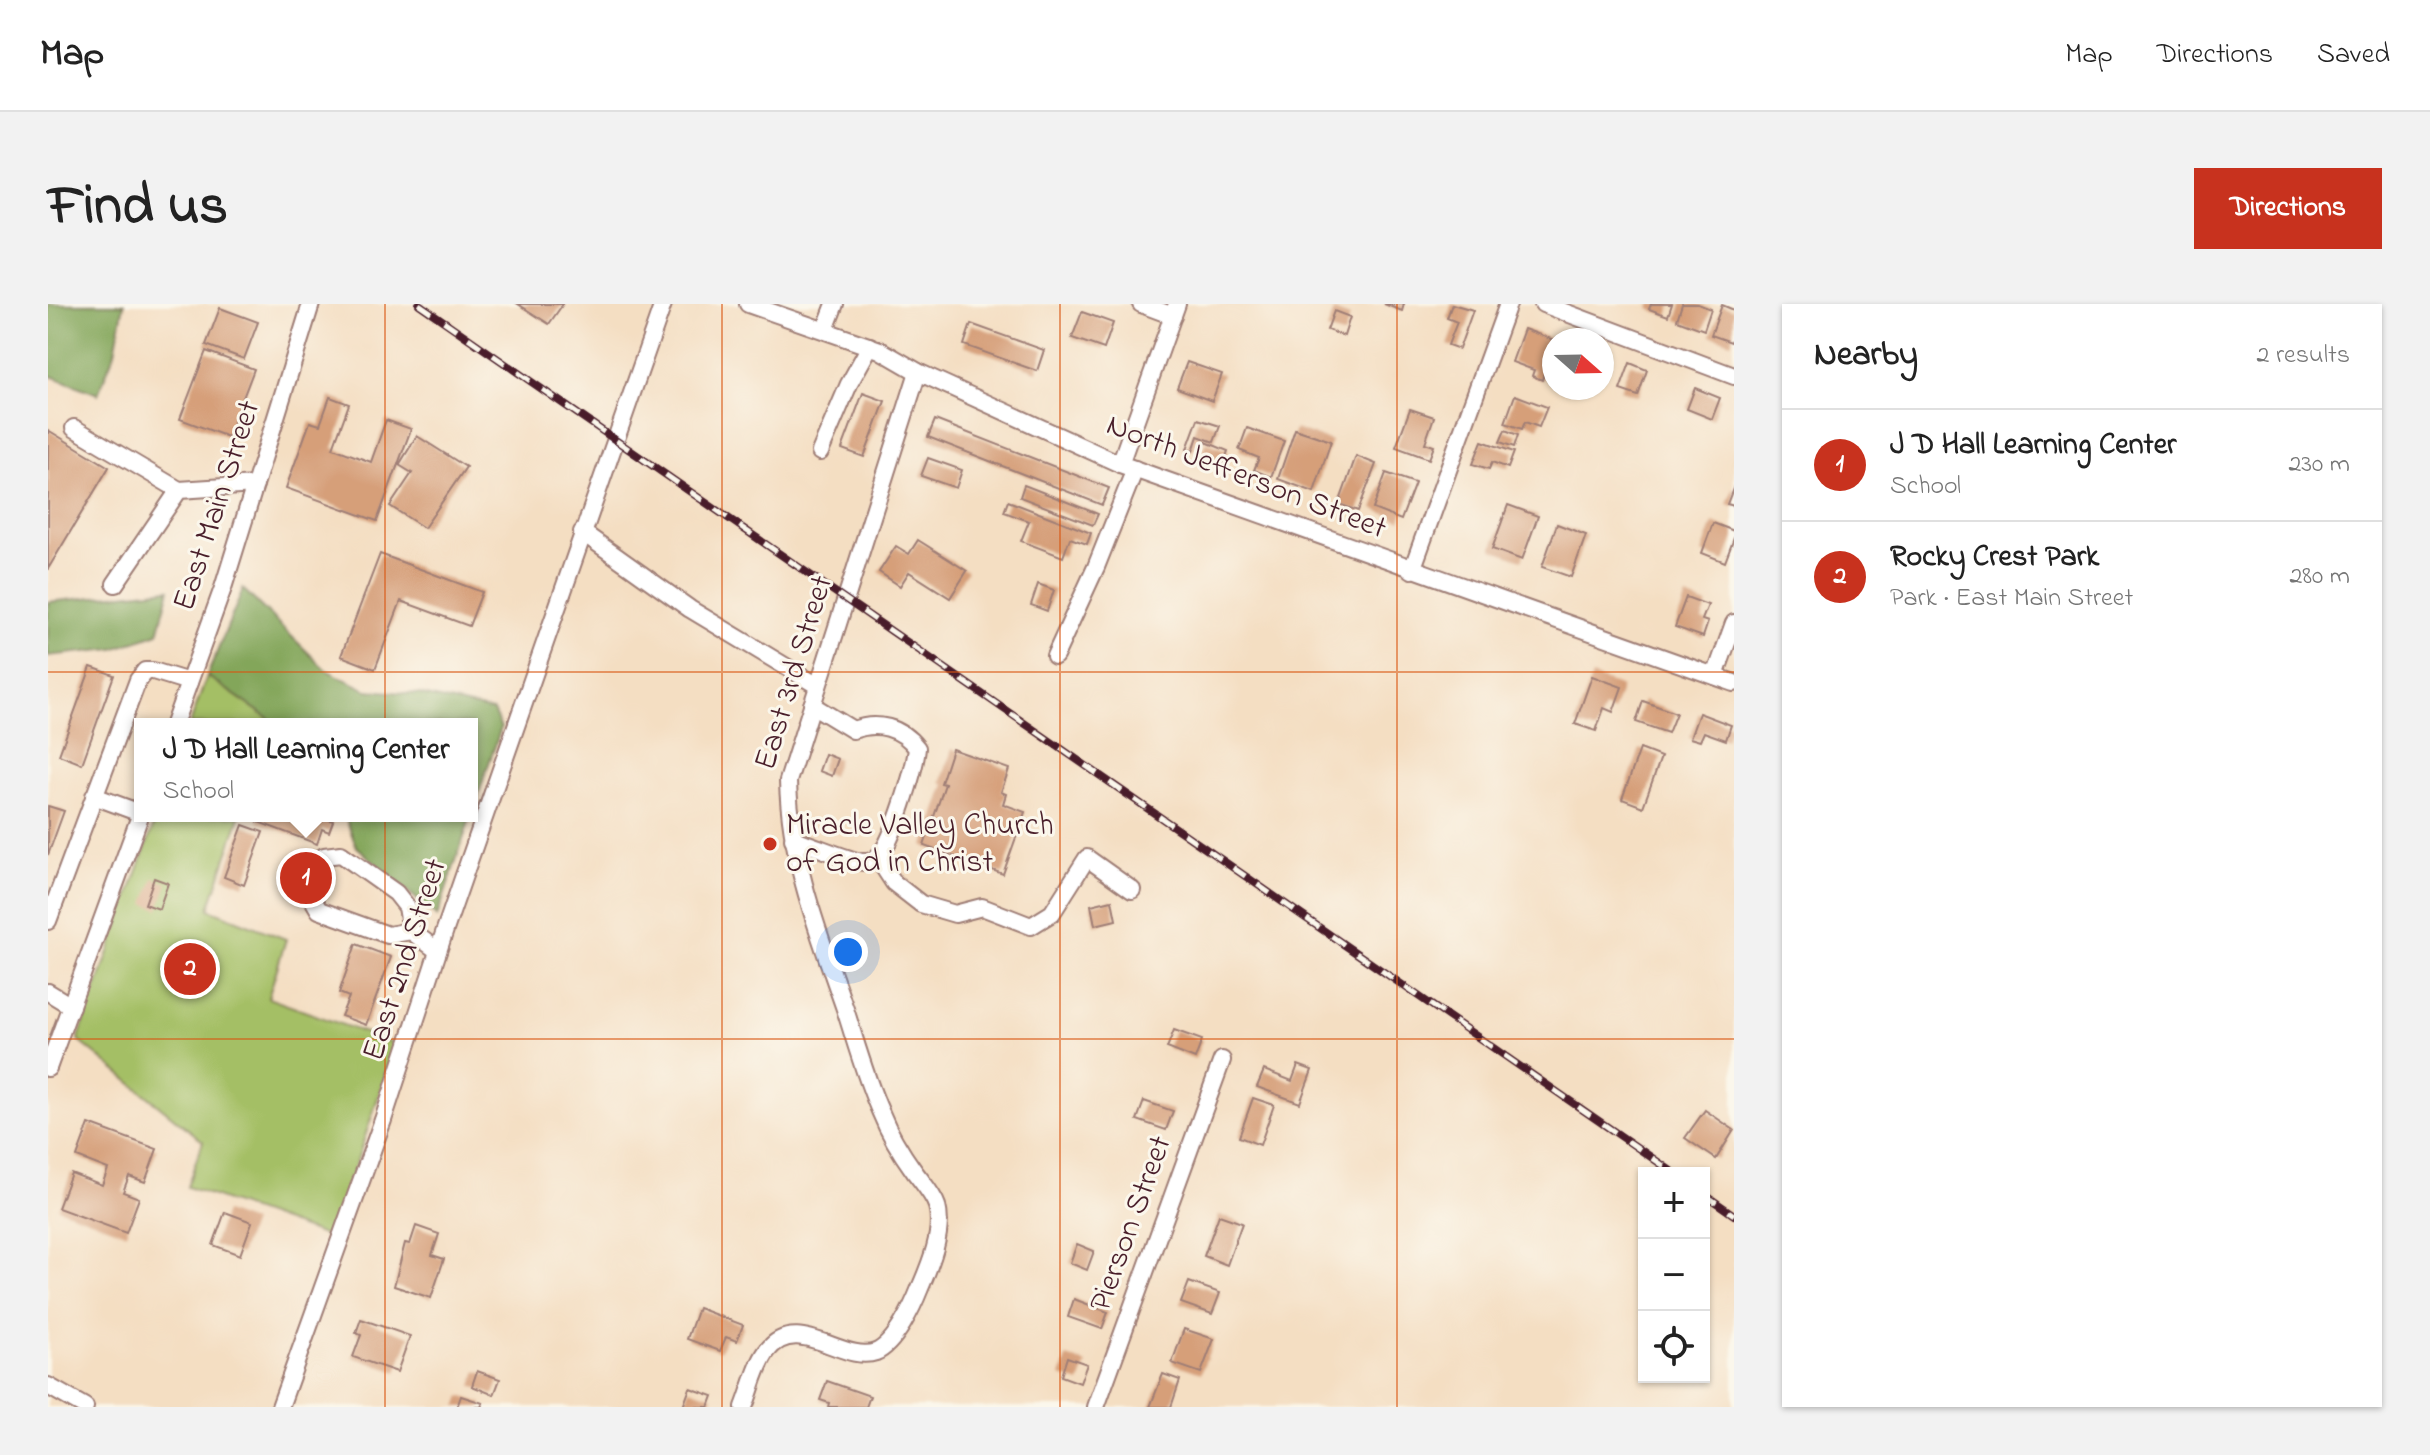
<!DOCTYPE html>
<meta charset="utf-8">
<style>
body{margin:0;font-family:"Indie Flower",sans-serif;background:#f2f2f2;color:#222}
.controls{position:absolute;right:24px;bottom:24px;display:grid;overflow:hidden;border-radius:0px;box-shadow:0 2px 6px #0004}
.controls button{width:72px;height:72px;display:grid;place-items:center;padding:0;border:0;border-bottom:2px solid #e0e0e0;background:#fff;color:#222;font:40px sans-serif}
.compass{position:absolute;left:1494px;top:24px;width:72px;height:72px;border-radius:50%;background:#fff;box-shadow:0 2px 6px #0004;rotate:110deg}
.you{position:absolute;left:800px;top:648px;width:28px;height:28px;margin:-20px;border:6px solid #fff;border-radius:50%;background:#1a73e8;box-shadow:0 0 0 12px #1a73e833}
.badge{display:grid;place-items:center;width:52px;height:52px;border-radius:50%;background:#c8321e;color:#fff;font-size:26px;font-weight:700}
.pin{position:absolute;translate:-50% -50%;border:4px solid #fff;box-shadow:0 2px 8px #0006}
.popup{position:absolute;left:86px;top:414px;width:344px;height:104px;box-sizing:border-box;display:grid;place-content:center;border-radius:0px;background:#fff;filter:drop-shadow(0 2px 6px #0005);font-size:26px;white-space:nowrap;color:#767676}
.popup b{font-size:30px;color:#222}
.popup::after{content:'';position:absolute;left:50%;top:100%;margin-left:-16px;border:16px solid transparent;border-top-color:#fff}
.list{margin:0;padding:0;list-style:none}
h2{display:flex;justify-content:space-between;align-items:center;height:104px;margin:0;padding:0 32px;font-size:34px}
h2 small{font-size:26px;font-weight:400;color:#767676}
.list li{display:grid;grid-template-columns:52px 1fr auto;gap:24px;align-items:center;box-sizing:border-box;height:112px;padding:0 32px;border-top:2px solid #e0e0e0}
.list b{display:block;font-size:30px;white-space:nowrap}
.list p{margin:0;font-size:26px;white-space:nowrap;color:#767676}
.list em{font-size:26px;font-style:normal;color:#767676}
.icon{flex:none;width:44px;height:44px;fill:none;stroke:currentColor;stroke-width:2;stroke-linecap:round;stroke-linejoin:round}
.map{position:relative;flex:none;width:1686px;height:1103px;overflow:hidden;border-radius:0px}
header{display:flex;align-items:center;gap:48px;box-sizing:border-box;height:112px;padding:0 40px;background:#fff;border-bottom:2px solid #e0e0e0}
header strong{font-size:38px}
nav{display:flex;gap:44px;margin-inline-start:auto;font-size:28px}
.intro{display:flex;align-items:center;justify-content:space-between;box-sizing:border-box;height:192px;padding:0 48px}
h1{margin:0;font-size:56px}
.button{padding:20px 36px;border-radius:0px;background:#c8321e;color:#fff;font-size:28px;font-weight:700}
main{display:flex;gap:48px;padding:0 48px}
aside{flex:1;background:#fff;border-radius:0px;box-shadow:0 2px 6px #0004}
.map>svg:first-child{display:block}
.green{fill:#a4bf65;stroke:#776f48;stroke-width:2}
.forest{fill:#83a65a;stroke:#666242;stroke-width:2}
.building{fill:#d69f79}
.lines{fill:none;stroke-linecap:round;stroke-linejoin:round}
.minor-casing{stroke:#9f7e76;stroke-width:20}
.minor{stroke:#fff;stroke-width:16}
.rail-casing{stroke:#4a1f2b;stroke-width:8}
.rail{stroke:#fbf7ec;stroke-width:5;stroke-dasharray:15;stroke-linecap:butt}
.grid{fill:none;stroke:#d8530f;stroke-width:2;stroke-opacity:0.55}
.poi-dot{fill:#c8321e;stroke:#fbf7ec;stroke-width:3}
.labels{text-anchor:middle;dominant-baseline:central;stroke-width:6;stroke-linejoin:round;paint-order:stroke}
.street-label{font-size:32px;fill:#4a1f2b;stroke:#fbf7ec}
.poi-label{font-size:32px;fill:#4a1f2b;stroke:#fbf7ec;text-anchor:start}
</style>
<header>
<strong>Map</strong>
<nav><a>Map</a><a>Directions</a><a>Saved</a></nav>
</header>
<div class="intro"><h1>Find us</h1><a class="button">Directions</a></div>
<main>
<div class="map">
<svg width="1686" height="1103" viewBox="0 0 1686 1103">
<rect width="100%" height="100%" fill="#fbf7ec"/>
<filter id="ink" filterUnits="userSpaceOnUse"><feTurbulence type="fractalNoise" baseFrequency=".0125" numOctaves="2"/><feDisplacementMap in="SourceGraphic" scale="16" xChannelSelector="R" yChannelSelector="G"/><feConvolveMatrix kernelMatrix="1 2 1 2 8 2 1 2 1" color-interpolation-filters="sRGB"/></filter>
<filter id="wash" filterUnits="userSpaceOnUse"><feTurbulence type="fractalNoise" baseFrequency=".006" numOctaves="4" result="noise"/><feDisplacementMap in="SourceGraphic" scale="32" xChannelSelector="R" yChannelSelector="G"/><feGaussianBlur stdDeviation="1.8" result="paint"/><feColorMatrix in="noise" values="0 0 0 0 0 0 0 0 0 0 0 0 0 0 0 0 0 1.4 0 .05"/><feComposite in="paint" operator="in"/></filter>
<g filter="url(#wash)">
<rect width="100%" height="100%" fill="#f4dec2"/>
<!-- green -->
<g class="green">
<polygon points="159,372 224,417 223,420 142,420"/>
<polygon points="109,512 192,512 161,605 238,635 220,694 348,740 283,934 139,883 155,837 30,736"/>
</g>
<!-- forest -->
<g class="forest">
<polygon points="0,0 76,0 67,48 50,90 0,71"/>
<polygon points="122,285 110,329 66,345 0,352 0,298"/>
<polygon points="195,285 278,366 319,386 370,390 445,407 453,424 424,509 424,420 229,420 159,372"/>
<polygon points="297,512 423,512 389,613 308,542"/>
</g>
<g id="blocks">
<!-- building -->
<g class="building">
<polygon points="470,0 515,0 501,20"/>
<polygon points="1336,0 1356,0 1354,7"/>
<polygon points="1404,0 1425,6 1411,45 1400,41 1409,18 1399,14"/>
<polygon points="1603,0 1624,0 1620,12 1601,5"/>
<polygon points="1634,0 1650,0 1663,5 1656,26 1629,16"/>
<polygon points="1674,1 1686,6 1686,29 1683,38 1663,31"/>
<polygon points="172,4 210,18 196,55 158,41"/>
<polygon points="1286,7 1302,13 1296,32 1279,26"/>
<polygon points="1034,8 1065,19 1056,45 1024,34"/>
<polygon points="923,20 996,46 989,67 916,41"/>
<polygon points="1476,25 1506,36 1494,76 1484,72 1486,66 1464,58"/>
<polygon points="158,47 206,65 180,133 132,115"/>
<polygon points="1139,58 1174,70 1164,97 1129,84"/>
<polygon points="1582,59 1599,66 1590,92 1572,86"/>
<polygon points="1647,84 1672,94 1664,115 1639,105"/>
<polygon points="815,89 837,97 816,153 794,145"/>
<polygon points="1467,91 1499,103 1491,123 1477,118 1474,125 1457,119"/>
<polygon points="282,93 301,100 285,144 323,158 338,116 363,125 329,217 238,184 262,118 272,121"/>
<polygon points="1362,105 1386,113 1377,139 1386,142 1381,155 1348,143"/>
<polygon points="1150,115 1172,122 1166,138 1150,132 1145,147 1139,145"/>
<polygon points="887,116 1061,184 1054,201 880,133"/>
<polygon points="1199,124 1236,137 1223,173 1206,166 1211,154 1191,146"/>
<polygon points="1247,125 1283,137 1266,188 1230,175"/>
<polygon points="0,126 61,163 0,265"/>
<polygon points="1457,126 1470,131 1466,143 1452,138"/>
<polygon points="369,132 418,163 376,224 342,202 364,169 351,161"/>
<polygon points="1434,137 1466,148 1460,164 1444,158 1441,165 1425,160"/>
<polygon points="1158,138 1180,147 1175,161 1153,153"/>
<polygon points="1308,152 1328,160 1310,207 1291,200"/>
<polygon points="880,154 914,166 908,184 873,172"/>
<polygon points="1338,169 1367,179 1353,216 1325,205"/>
<polygon points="976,181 1050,210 1045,221 972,193"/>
<polygon points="1686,182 1686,202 1679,200"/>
<polygon points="960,197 1043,229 1039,240 1022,234 1015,253 973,237 981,217 956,208"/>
<polygon points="1460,201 1490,212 1474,256 1444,245"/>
<polygon points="1665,219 1686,227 1686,234 1677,258 1654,249"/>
<polygon points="1509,220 1538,231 1523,273 1494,263"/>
<polygon points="870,236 919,267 902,294 861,268 852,282 831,268 848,242 861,250"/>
<polygon points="332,250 434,288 421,322 353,297 327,365 293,352"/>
<polygon points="990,280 1006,286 999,307 983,301"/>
<polygon points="1638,293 1660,301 1654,316 1660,318 1655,333 1627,323"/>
<polygon points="43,363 66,371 34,460 11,451"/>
<polygon points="1544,372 1574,383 1565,408 1556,404 1548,427 1527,420"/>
<polygon points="1595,397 1628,409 1620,429 1588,418"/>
<polygon points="1651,409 1683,421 1678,436 1656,428 1652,437 1642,434"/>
<polygon points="904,445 961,465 953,488 958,490 955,500 977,508 955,570 876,542 897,480 893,479"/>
<polygon points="1592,445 1613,453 1595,503 1574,495"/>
<polygon points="777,450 790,455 784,472 771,467"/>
<polygon points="0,502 16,507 0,551"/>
<polygon points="212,512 278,512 277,514 285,517 281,528 274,525 269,540 210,518"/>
<polygon points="195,521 215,528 196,581 176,573"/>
<polygon points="106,574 120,579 111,605 97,600"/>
<polygon points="1064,596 1068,616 1047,621 1043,601"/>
<polygon points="308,640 343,653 318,721 293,712 301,693 291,689"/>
<polygon points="1126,726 1154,736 1147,755 1119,744"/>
<polygon points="1250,761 1264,766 1252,799 1209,783 1216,766 1244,777"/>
<polygon points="1205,794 1226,801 1212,841 1191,833"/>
<polygon points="1096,797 1125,807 1118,826 1089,816"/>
<polygon points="1657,806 1686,826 1668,855 1637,834"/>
<polygon points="41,820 109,845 97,878 81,872 75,888 91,894 78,929 10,904 23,869 54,881 60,865 29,853"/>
<polygon points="177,908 204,918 192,951 165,941"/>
<polygon points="1171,911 1194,919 1179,961 1156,952"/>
<polygon points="368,922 391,930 384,951 396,955 383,994 346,982 357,939 362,940"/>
<polygon points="1029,940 1046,947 1039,966 1022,959"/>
<polygon points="1141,978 1172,989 1164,1010 1133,999"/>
<polygon points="1026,995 1060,1008 1054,1025 1020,1013"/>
<polygon points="650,1004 695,1021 689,1037 678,1033 672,1047 639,1035"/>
<polygon points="313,1015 362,1032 349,1068 305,1053 313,1031 308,1029"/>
<polygon points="1136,1025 1166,1035 1153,1069 1124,1059"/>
<polygon points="1019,1053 1039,1060 1032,1079 1013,1072"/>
<polygon points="429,1067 452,1075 446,1091 424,1082"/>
<polygon points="1115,1070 1132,1076 1123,1103 1102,1103"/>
<polygon points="779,1077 822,1092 818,1103 780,1103 781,1099 772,1096"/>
<polygon points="642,1084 665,1092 661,1103 635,1103"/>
<polygon points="413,1092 435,1099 433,1103 409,1103"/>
</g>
</g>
</g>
<g filter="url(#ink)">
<use href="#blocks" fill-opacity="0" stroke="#9f7e76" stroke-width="2"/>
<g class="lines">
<defs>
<g id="minor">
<polyline points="700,0 832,46 870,68 1072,160 1686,379"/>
<polyline points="1093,0 1125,12"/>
<polyline points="1495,0 1686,72"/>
<polyline points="777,26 787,0"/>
<polyline points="26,124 131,186"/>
<polyline points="772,148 801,80 822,42"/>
<polyline points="1072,160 1129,0"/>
<polyline points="534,228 642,305 770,382"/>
<polyline points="1364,266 1460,0"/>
<polyline points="67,280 131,186 207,181"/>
<polyline points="1007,352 1048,263 1087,165"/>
<polyline points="1667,372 1686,319"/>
<polyline points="126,420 175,284 263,0"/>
<polyline points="46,492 92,509"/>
<path d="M745,535C761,539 803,558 816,558C823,558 828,556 832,551C845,536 867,465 869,444C853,423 829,417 805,426L764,401"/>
<polyline points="829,553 846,579 873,600 907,610 934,603 983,622 1004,609 1039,554 1084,586"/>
<polyline points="0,617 90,376 97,367 105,367 141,378"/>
<polyline points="363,627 340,631 271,606 260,587 262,570 276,552 293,550 348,589 359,603 363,627 390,647"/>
<polyline points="0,688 23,702"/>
<polyline points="0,764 92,512"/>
<polyline points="0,1082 37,1103"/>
<polyline points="232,1103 335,816 397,626 615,0"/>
<path d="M696,1103C703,1086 708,1062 719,1047C749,1008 795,1060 828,1048C847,1040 865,1002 872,984C882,961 896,928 889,902C885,890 873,877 866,867C853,849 841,829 833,809C818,776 808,739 797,705C771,630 742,557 740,477L870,68"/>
<polyline points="1048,1103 1174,756"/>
</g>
</defs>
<!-- minor casing -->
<use href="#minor" class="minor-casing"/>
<!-- minor -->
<use href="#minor" class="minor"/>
<defs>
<g id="rail">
<polyline points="371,0 1626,869"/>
<polyline points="1656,890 1686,911"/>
</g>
</defs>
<!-- rail casing -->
<use href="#rail" class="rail-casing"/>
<!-- rail -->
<use href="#rail" class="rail"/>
</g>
</g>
<!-- grid -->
<path class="grid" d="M337,0V1103M674,0V1103M1012,0V1103M1349,0V1103M0,368H1686M0,735H1686"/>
<!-- markers -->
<circle class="poi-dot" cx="722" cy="540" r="8"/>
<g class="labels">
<!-- street labels -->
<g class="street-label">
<text transform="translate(1198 174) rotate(21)">North Jefferson Street</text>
<text transform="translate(170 202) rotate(-72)">East Main Street</text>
<text transform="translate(747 369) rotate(-73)">East 3rd Street</text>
<text transform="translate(358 656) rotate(-72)">East 2nd Street</text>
<text transform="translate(1084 920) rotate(-70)">Pierson Street</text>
</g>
<!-- poi labels -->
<g class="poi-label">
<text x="738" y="522">Miracle Valley Church<tspan x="738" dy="37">of God in Christ</tspan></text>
</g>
</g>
</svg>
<div class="controls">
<button>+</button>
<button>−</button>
<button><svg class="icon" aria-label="locate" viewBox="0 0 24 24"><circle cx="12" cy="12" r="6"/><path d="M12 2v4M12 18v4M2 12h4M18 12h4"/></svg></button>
</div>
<svg class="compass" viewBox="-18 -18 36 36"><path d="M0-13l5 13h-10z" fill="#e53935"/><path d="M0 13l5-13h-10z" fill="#767676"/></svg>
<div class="you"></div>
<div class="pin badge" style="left:258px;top:574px">1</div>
<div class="popup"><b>J D Hall Learning Center</b>School</div>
<div class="pin badge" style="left:142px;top:665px">2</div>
</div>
<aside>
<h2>Nearby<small>2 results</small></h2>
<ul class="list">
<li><span class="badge">1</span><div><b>J D Hall Learning Center</b><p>School</p></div><em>230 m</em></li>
<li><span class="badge">2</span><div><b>Rocky Crest Park</b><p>Park · East Main Street</p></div><em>280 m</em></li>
</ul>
</aside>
</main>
